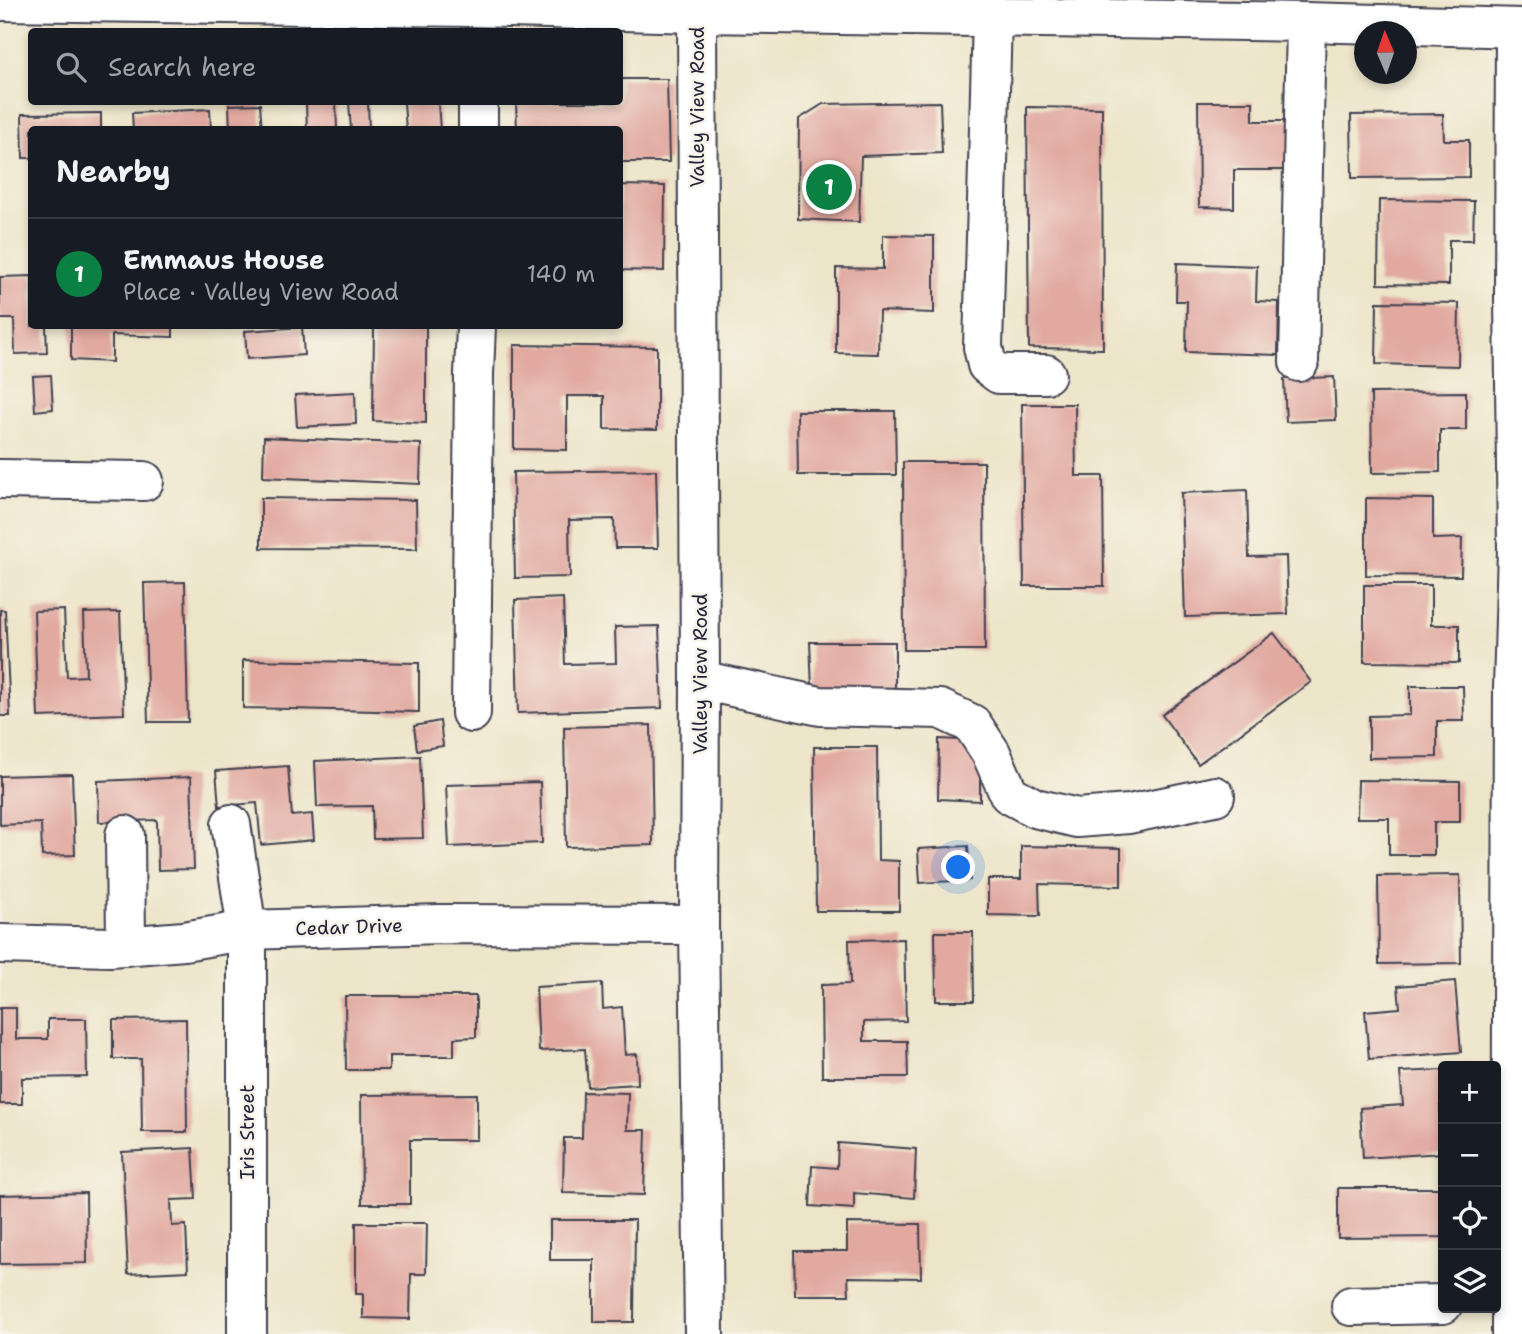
<!DOCTYPE html>
<meta charset="utf-8">
<style>
body{margin:0;font-family:"Shantell Sans",sans-serif;background:#242831;color:#f1f3f6}
.controls{position:absolute;right:21px;bottom:21px;display:grid;overflow:hidden;border-radius:7px;box-shadow:0 4px 10px #0003}
.controls button{width:63px;height:63px;display:grid;place-items:center;padding:0;border:0;border-bottom:2px solid #363941;background:#171b24;color:#f1f3f6;font:35px sans-serif}
.compass{position:absolute;left:1354px;top:21px;width:63px;height:63px;border-radius:50%;background:#171b24;box-shadow:0 4px 10px #0003;rotate:358deg}
.you{position:absolute;left:959px;top:868px;width:24px;height:24px;margin:-18px;border:5px solid #fff;border-radius:50%;background:#1a73e8;box-shadow:0 0 0 10px #1a73e833}
.badge{display:grid;place-items:center;width:46px;height:46px;border-radius:50%;background:#0b8043;color:#fff;font-size:23px;font-weight:700}
.pin{position:absolute;translate:-50% -50%;border:4px solid #fff;box-shadow:0 2px 7px #0006}
.list{margin:0;padding:0;list-style:none}
h2{display:flex;justify-content:space-between;align-items:center;height:91px;margin:0;padding:0 28px;font-size:30px}
h2 small{font-size:23px;font-weight:400;color:#9ea1a6}
.list li{display:grid;grid-template-columns:46px 1fr auto;gap:21px;align-items:center;box-sizing:border-box;height:112px;padding:0 28px;border-top:2px solid #363941}
.list b{display:block;font-size:26px;white-space:nowrap}
.list p{margin:0;font-size:23px;white-space:nowrap;color:#9ea1a6}
.list em{font-size:23px;font-style:normal;color:#9ea1a6}
.icon{flex:none;width:38px;height:38px;fill:none;stroke:currentColor;stroke-width:2;stroke-linecap:round;stroke-linejoin:round}
.map{position:relative;flex:none;width:1522px;height:1334px;overflow:hidden}
.search{position:absolute;background:#171b24;box-shadow:0 4px 10px #0003;left:28px;top:28px;width:595px;height:77px;display:flex;align-items:center;gap:18px;box-sizing:border-box;padding:0 24px;border-radius:7px;color:#9ea1a6;font-size:26px}
.panel{position:absolute;background:#171b24;box-shadow:0 4px 10px #0003;left:28px;top:126px;width:595px;height:203px;border-radius:7px}
.map>svg:first-child{display:block}
.building{fill:#e1a9a0}
.lines{fill:none;stroke-linecap:round;stroke-linejoin:round}
.minor-casing{stroke:#403f50;stroke-width:42}
.minor{stroke:#fff;stroke-width:38}
.labels{text-anchor:middle;dominant-baseline:central;stroke-width:5;stroke-linejoin:round;paint-order:stroke}
.street-label{font-size:19px;fill:#22223b;stroke:#f7f3e8}
</style>
<div class="map">
<svg width="1522" height="1334" viewBox="0 0 1522 1334">
<rect width="100%" height="100%" fill="#f7f3e8"/>
<filter id="ink" filterUnits="userSpaceOnUse"><feTurbulence type="fractalNoise" baseFrequency=".0143" numOctaves="2"/><feDisplacementMap in="SourceGraphic" scale="14" xChannelSelector="R" yChannelSelector="G"/><feConvolveMatrix kernelMatrix="1 2 1 2 8 2 1 2 1" color-interpolation-filters="sRGB"/></filter>
<filter id="wash" filterUnits="userSpaceOnUse"><feTurbulence type="fractalNoise" baseFrequency=".00686" numOctaves="4" result="noise"/><feDisplacementMap in="SourceGraphic" scale="28" xChannelSelector="R" yChannelSelector="G"/><feGaussianBlur stdDeviation="1.57" result="paint"/><feColorMatrix in="noise" values="0 0 0 0 0 0 0 0 0 0 0 0 0 0 0 0 0 1.4 0 .05"/><feComposite in="paint" operator="in"/></filter>
<g filter="url(#wash)">
<rect width="100%" height="100%" fill="#ede5c9"/>
<g id="blocks">
<!-- building -->
<g class="building">
<polygon points="620,79 667,79 669,162 620,162 620,130 517,130 516,102 620,102"/>
<polygon points="306,102 336,102 337,130 307,130"/>
<polygon points="349,102 368,102 369,130 351,130"/>
<polygon points="404,102 438,102 440,130 406,130"/>
<polygon points="940,102 942,153 861,156 859,222 798,219 799,119 823,104"/>
<polygon points="1198,102 1253,102 1253,121 1296,121 1297,170 1234,170 1234,208 1199,207"/>
<polygon points="260,104 262,130 230,130 229,105"/>
<polygon points="1027,107 1102,108 1103,349 1029,348"/>
<polygon points="210,109 211,130 133,130 132,113"/>
<polygon points="101,113 101,130 32,130 32,158 23,158 22,114"/>
<polygon points="1443,114 1444,140 1469,140 1469,177 1352,178 1351,115"/>
<polygon points="620,185 665,186 664,271 620,270"/>
<polygon points="1379,200 1474,201 1473,240 1449,240 1449,285 1378,284"/>
<polygon points="883,235 934,236 934,313 879,311 878,354 836,353 836,268 883,269"/>
<polygon points="1177,263 1257,266 1256,301 1279,302 1278,355 1186,352 1187,301 1176,301"/>
<polygon points="32,276 32,326 46,326 47,353 15,354 14,319 0,319 0,277"/>
<polygon points="1377,302 1459,303 1458,366 1376,364"/>
<polygon points="71,326 173,326 173,337 112,335 112,362 71,360"/>
<polygon points="374,326 426,326 426,423 373,421"/>
<polygon points="302,327 304,355 247,359 245,331"/>
<polygon points="514,345 657,347 657,430 604,429 604,396 567,396 567,450 514,449"/>
<polygon points="51,375 53,409 35,411 33,376"/>
<polygon points="1334,377 1336,420 1286,422 1284,379"/>
<polygon points="355,392 356,424 297,427 295,395"/>
<polygon points="1466,392 1466,430 1440,430 1440,472 1372,473 1371,393"/>
<polygon points="1022,404 1075,404 1076,476 1103,476 1104,586 1024,586"/>
<polygon points="797,411 895,411 896,475 798,475"/>
<polygon points="264,437 421,444 420,484 263,477"/>
<polygon points="903,462 984,462 985,650 904,650"/>
<polygon points="656,470 658,548 615,548 614,519 569,520 570,577 515,578 513,472"/>
<polygon points="1247,490 1249,557 1286,556 1288,614 1185,617 1181,493"/>
<polygon points="261,498 416,500 417,549 261,548"/>
<polygon points="1366,498 1433,499 1433,539 1462,538 1461,576 1366,575"/>
<polygon points="185,582 188,722 148,722 144,583"/>
<polygon points="1364,585 1431,585 1431,625 1459,625 1459,663 1364,662"/>
<polygon points="563,598 565,664 616,663 615,627 659,626 662,708 518,713 515,600"/>
<polygon points="0,610 5,610 10,716 0,716"/>
<polygon points="64,610 67,677 86,676 84,613 120,612 124,714 38,717 34,611"/>
<polygon points="1274,633 1311,682 1198,764 1162,715"/>
<polygon points="810,642 895,642 895,697 812,688"/>
<polygon points="243,660 419,663 419,712 243,708"/>
<polygon points="1410,686 1463,686 1464,721 1437,721 1437,757 1369,758 1369,716 1410,715"/>
<polygon points="440,721 443,746 417,750 414,726"/>
<polygon points="651,725 653,845 566,847 564,727"/>
<polygon points="939,739 980,741 980,801 938,799"/>
<polygon points="814,747 877,747 878,860 899,861 899,911 816,911"/>
<polygon points="420,756 423,838 373,839 372,806 317,807 315,761"/>
<polygon points="288,766 292,816 312,814 314,840 261,845 257,803 219,806 216,771"/>
<polygon points="72,774 75,855 42,856 41,823 0,825 0,776"/>
<polygon points="191,777 194,869 158,870 157,820 99,822 98,781"/>
<polygon points="1358,780 1460,781 1460,822 1434,822 1434,855 1389,855 1389,818 1357,818"/>
<polygon points="540,782 542,843 449,847 446,785"/>
<polygon points="968,846 970,880 920,883 918,849"/>
<polygon points="1021,846 1121,848 1121,886 1039,884 1040,916 988,915 988,879 1021,879"/>
<polygon points="1460,875 1461,963 1379,964 1378,876"/>
<polygon points="935,932 973,932 974,1001 936,1001"/>
<polygon points="904,939 906,1021 864,1022 864,1041 907,1041 908,1077 822,1077 821,985 850,984 849,940"/>
<polygon points="1455,981 1461,1052 1369,1059 1365,1011 1400,1008 1398,986"/>
<polygon points="602,983 603,1009 622,1007 625,1055 637,1054 638,1084 588,1087 585,1049 539,1051 536,987"/>
<polygon points="345,996 476,996 476,1037 454,1038 454,1056 389,1056 389,1070 346,1070"/>
<polygon points="0,1008 16,1008 16,1039 48,1039 48,1019 86,1019 87,1077 22,1078 22,1104 0,1104"/>
<polygon points="186,1019 187,1132 142,1132 141,1059 113,1059 113,1020"/>
<polygon points="1443,1070 1443,1106 1440,1106 1441,1120 1443,1120 1443,1153 1363,1158 1360,1108 1403,1105 1400,1072"/>
<polygon points="583,1092 628,1093 627,1130 646,1130 644,1195 563,1193 564,1138 582,1138"/>
<polygon points="477,1094 477,1140 410,1140 410,1204 362,1204 361,1095"/>
<polygon points="838,1143 916,1149 914,1198 854,1193 854,1209 810,1206 812,1166 837,1168"/>
<polygon points="193,1148 196,1199 171,1200 172,1226 186,1225 188,1271 128,1274 122,1152"/>
<polygon points="1338,1188 1443,1188 1443,1237 1338,1238"/>
<polygon points="86,1193 87,1263 0,1264 0,1195"/>
<polygon points="550,1220 635,1220 634,1322 594,1322 594,1260 550,1260"/>
<polygon points="356,1223 427,1223 426,1274 411,1274 410,1319 363,1318 363,1294 356,1294"/>
<polygon points="847,1223 920,1224 921,1278 848,1277 849,1295 795,1295 794,1251 847,1251"/>
</g>
</g>
</g>
<g filter="url(#ink)">
<use href="#blocks" fill-opacity="0" stroke="#403f50" stroke-width="2"/>
<g class="lines">
<defs>
<g id="minor">
<polyline points="0,1 469,7 697,13 1306,22 1522,28"/>
<polyline points="697,13 700,680 699,925 704,1334"/>
<polyline points="992,18 983,347 987,365 999,374 1046,374"/>
<polyline points="478,102 478,130"/>
<polyline points="1299,362 1306,22"/>
<polyline points="0,479 144,481"/>
<polyline points="700,680 820,706 940,709 972,724 991,753 1009,794 1035,808 1077,818 1129,814 1215,796"/>
<polyline points="471,713 474,374 476,326"/>
<polyline points="231,824 247,930 247,1334"/>
<polyline points="125,835 126,946"/>
<polyline points="0,944 110,947 184,941 247,930 440,924 699,925"/>
<polyline points="1351,1306 1443,1304"/>
<polyline points="1511,1334 1513,688 1517,549 1514,299 1515,28"/>
</g>
</defs>
<!-- minor casing -->
<use href="#minor" class="minor-casing"/>
<!-- minor -->
<use href="#minor" class="minor"/>
</g>
</g>
<g class="labels">
<!-- street labels -->
<g class="street-label">
<text transform="translate(697 107) rotate(-90)">Valley View Road</text>
<text transform="translate(700 674) rotate(-90)">Valley View Road</text>
<text transform="translate(349 927) rotate(-2)">Cedar Drive</text>
<text transform="translate(247 1132) rotate(-90)">Iris Street</text>
</g>
</g>
</svg>
<div class="controls">
<button>+</button>
<button>−</button>
<button><svg class="icon" aria-label="locate" viewBox="0 0 24 24"><circle cx="12" cy="12" r="6"/><path d="M12 2v4M12 18v4M2 12h4M18 12h4"/></svg></button>
<button><svg class="icon" aria-label="layers" viewBox="0 0 24 24"><path d="M12 4l9 5-9 5-9-5zM3 14l9 5 9-5"/></svg></button>
</div>
<svg class="compass" viewBox="-18 -18 36 36"><path d="M0-13l5 13h-10z" fill="#e53935"/><path d="M0 13l5-13h-10z" fill="#9ea1a6"/></svg>
<div class="you"></div>
<div class="pin badge" style="left:829px;top:187px">1</div>
<div class="search"><svg class="icon" aria-label="search" viewBox="0 0 24 24"><circle cx="10" cy="10" r="6"/><path d="M15 15l6 6"/></svg>Search here</div>
<section class="panel">
<h2>Nearby<small></small></h2>
<ul class="list">
<li><span class="badge">1</span><div><b>Emmaus House</b><p>Place · Valley View Road</p></div><em>140 m</em></li>
</ul>
</section>
</div>
